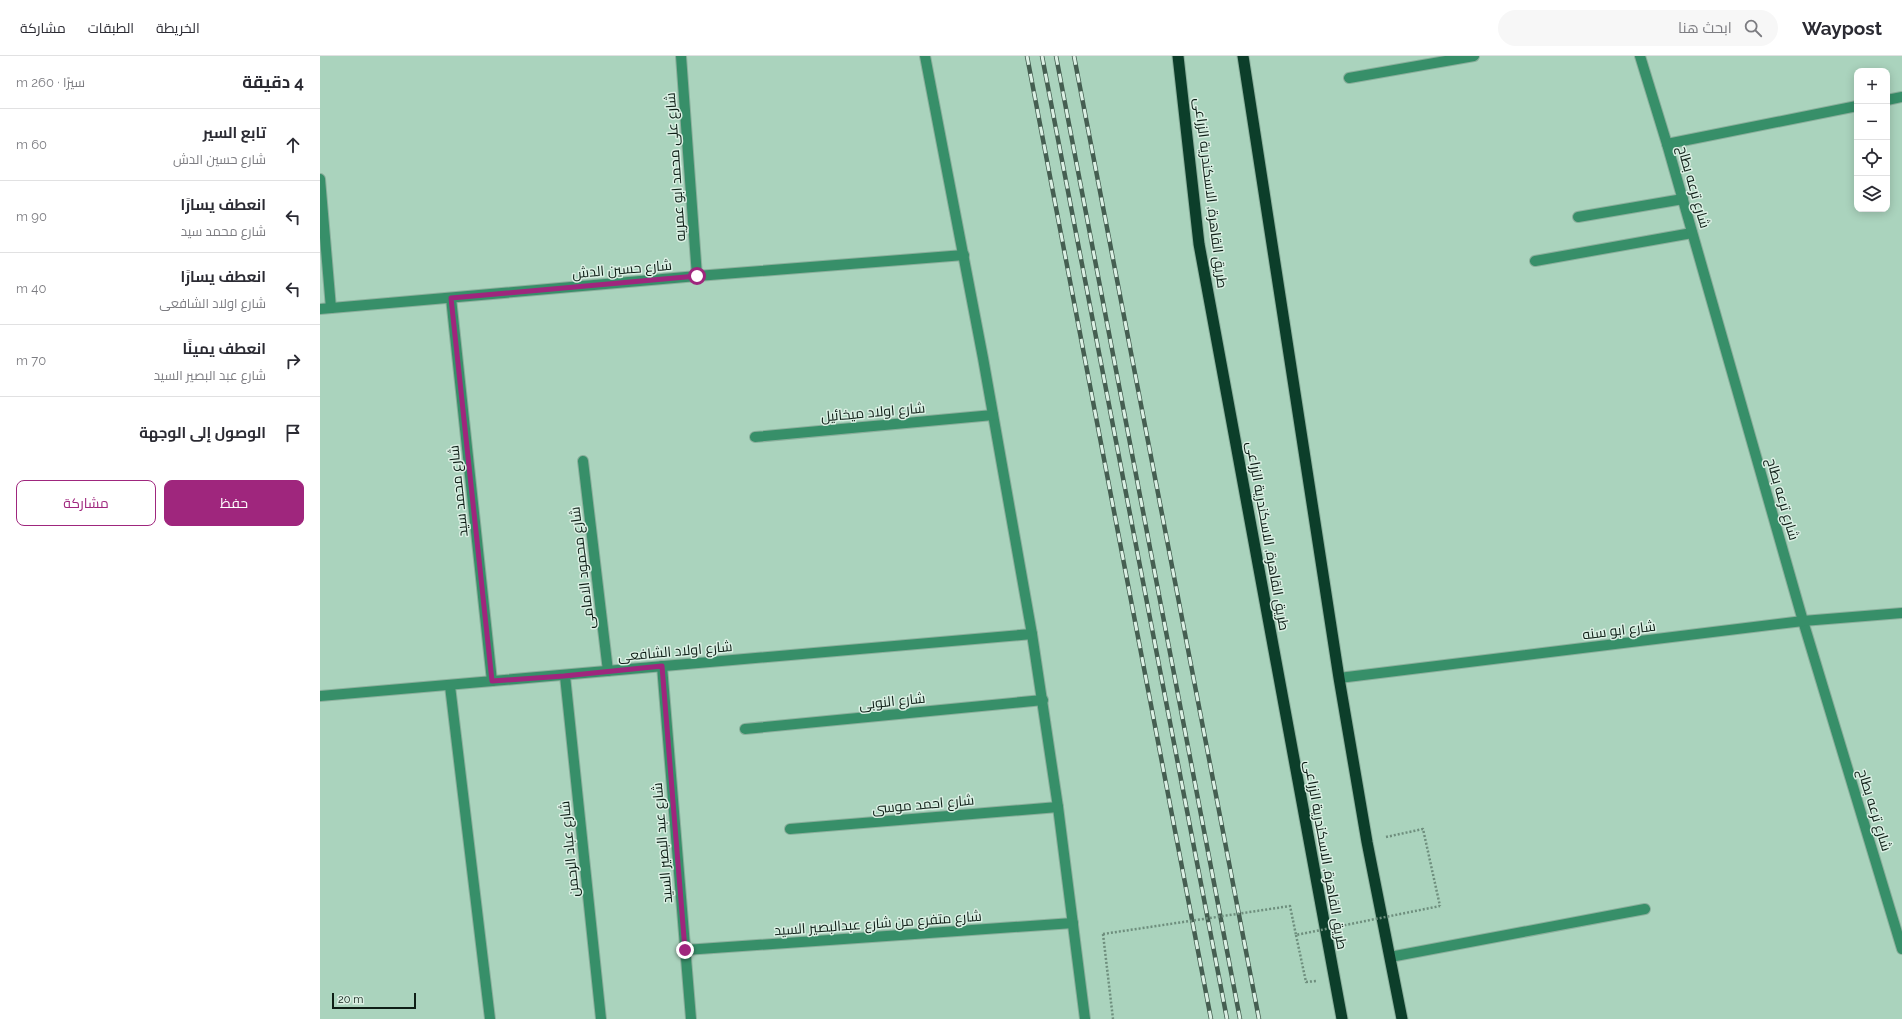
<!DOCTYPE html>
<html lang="ar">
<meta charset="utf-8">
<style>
body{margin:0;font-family:Raleway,Cairo,sans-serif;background:#f7f7f7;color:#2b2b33;direction:rtl}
.controls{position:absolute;right:12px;top:12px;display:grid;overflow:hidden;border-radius:8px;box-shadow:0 2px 10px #0003}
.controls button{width:36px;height:36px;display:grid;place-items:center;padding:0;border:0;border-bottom:1px solid #e1e1e2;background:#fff;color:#2b2b33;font:20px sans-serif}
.scale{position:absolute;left:12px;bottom:10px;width:84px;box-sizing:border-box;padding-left:4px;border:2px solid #0e1e16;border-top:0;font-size:11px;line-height:14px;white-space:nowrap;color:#0e1e16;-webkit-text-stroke:3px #daefe3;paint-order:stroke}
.stop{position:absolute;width:12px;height:12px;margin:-9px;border:3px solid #9f267d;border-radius:50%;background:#fff}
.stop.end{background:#9f267d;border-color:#fff;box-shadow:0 1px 4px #0008}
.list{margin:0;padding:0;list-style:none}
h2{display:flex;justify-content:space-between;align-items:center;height:52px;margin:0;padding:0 16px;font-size:17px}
h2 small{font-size:13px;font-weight:400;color:#7c7c81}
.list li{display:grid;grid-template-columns:26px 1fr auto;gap:12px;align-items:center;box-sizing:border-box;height:72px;padding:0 16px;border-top:1px solid #e1e1e2}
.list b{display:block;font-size:15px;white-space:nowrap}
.list p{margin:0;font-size:13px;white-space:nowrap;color:#7c7c81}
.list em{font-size:13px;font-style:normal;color:#7c7c81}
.actions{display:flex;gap:8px;padding:12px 16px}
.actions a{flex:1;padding:9px 0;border:1px solid #9f267d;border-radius:8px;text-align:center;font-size:14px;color:#9f267d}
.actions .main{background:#9f267d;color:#fff}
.icon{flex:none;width:22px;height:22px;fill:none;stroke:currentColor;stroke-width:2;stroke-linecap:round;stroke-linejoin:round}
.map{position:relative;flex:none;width:1582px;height:963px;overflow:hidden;direction:ltr}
header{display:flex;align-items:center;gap:24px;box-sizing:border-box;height:56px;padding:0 20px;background:#fff;border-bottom:1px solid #e1e1e2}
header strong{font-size:19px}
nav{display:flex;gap:22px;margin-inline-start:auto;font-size:14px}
.search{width:280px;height:36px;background:#f7f7f7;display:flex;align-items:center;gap:10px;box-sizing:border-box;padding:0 14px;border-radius:22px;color:#7c7c81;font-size:15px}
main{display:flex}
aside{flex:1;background:#fff}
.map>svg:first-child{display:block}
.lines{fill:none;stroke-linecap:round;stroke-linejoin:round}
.service-casing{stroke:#8baf9c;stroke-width:12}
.minor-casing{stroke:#8baf9c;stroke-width:12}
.trunk-casing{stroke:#8baf9c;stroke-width:13}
.path{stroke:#6e8e7d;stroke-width:2.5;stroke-dasharray:2 2;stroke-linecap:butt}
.service{stroke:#378f69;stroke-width:10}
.minor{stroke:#378f69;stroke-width:10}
.trunk{stroke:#0c3e2a;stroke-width:11}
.rail-casing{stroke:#455e51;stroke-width:4.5}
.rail{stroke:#daefe3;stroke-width:3;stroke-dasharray:9;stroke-linecap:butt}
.path-bridge{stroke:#6e8e7d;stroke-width:2.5;stroke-dasharray:2 2;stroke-linecap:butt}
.route{stroke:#9f267d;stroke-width:5}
.labels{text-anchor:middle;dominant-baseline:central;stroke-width:3;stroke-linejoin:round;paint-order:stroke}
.street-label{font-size:14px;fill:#0e1e16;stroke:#daefe3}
</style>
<header>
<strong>Waypost</strong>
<div class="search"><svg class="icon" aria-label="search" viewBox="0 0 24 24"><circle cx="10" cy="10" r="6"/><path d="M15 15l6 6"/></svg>ابحث هنا</div>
<nav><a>الخريطة</a><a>الطبقات</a><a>مشاركة</a></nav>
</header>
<main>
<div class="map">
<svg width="1582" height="963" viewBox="0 0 1582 963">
<rect width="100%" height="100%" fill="#aad3bd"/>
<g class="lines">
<defs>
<g id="service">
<polyline points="1029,22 1154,0"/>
<polyline points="1567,44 1582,41"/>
<polyline points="1347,88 1537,50"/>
<polyline points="1258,161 1363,143"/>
<polyline points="1215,205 1372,177"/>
<polyline points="1070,901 1325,853"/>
</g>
<g id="minor">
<polyline points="361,0 377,220"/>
<polyline points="605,0 663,302 712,578 738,751 765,963"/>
<polyline points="1320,0 1347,88 1483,565 1582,893"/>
<polyline points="0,123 11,252"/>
<polyline points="131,242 172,625"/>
<polyline points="0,253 377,220 644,199"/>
<polyline points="435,381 673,359"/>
<polyline points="263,405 288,615"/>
<polyline points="342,610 371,963"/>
<polyline points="245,620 281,963"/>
<polyline points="1019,622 1483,565 1582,557"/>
<polyline points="130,630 170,963"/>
<path d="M0,640C238,621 475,598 712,578"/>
<polyline points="425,673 723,644"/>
<polyline points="470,773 738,751"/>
<polyline points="365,894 753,867"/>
</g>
<g id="trunk">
<polyline points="858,0 879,188 1022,963"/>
<polyline points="923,0 1019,622 1047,786 1082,963"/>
</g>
</defs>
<!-- service casing -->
<use href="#service" class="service-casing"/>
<!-- minor casing -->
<use href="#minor" class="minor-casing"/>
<!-- trunk casing -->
<use href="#trunk" class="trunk-casing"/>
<!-- path -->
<g class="path">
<polyline points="1066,781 1103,773 1120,850"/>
<polyline points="783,878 793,963"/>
<polyline points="976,879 986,926 996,925"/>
</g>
<!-- service -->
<use href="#service" class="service"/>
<!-- minor -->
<use href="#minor" class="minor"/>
<!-- trunk -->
<use href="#trunk" class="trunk"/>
<defs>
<g id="rail">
<polyline points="707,0 891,963"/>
<polyline points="722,0 907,963"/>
<polyline points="736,0 920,963"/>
<polyline points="754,0 939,963"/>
</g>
</defs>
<!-- rail casing -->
<use href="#rail" class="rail-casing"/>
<!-- rail -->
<use href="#rail" class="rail"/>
<!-- path-bridge -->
<polyline class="path-bridge" points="783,878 970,850 976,879 1120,850"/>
</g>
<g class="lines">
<!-- route -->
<polyline class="route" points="365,894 342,610 244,620 172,625 131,242 377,220"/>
</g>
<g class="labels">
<!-- street labels -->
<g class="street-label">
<text transform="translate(355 111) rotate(-94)">شارع على محمد ابو عمريه</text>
<text transform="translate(1374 131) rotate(74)">شارع ترعه بطاح</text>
<text transform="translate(891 137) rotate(83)">طريق القاهرة, الاسكندرية الزراعى</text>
<text transform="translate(302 213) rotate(-5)">شارع حسين الدش</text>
<text transform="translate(553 356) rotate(-5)">شارع اولاد ميخائيل</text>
<text transform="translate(138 435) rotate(-96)">شارع محمد سيد</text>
<text transform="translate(1463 443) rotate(74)">شارع ترعه بطاح</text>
<text transform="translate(948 480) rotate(80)">طريق القاهرة, الاسكندرية الزراعى</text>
<text transform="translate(262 512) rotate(-97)">شارع محمود الامامى</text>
<text transform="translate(1299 574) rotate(-7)">شارع ابو سنه</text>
<text transform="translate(355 595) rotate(-5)">شارع اولاد الشافعى</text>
<text transform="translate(572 645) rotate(-6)">شارع النوبى</text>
<text transform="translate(603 748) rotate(-5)">شارع احمد موسى</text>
<text transform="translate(1555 754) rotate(73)">شارع ترعه بطاح</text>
<text transform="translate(342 787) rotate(-95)">شارع عبد البصير السيد</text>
<text transform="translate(249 793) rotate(-96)">شارع عباد الرحمن</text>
<text transform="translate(1006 799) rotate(80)">طريق القاهرة, الاسكندرية الزراعى</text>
<text transform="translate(558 867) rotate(-4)">شارع متفرع من شارع عبدالبصير السيد</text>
</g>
</g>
</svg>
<div class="controls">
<button>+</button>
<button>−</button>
<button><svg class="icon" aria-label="locate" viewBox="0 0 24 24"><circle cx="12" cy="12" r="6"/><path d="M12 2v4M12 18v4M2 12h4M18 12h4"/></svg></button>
<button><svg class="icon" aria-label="layers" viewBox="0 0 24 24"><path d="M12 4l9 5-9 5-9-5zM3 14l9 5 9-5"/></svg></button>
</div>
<div class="scale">20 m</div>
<div class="stop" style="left:377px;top:220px"></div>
<div class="stop end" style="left:365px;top:894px"></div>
</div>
<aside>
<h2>4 دقيقة<small>سيرًا · 260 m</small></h2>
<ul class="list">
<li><svg class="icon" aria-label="ahead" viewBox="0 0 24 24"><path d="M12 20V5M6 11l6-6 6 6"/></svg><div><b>تابع السير</b><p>شارع حسين الدش</p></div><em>60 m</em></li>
<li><svg class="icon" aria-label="left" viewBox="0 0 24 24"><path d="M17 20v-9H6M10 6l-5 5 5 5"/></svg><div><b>انعطف يسارًا</b><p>شارع محمد سيد</p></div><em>90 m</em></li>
<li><svg class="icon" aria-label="left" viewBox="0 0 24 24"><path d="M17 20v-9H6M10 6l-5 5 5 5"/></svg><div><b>انعطف يسارًا</b><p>شارع اولاد الشافعى</p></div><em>40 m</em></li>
<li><svg class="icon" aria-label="right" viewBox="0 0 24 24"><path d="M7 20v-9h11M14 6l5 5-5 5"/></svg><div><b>انعطف يمينًا</b><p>شارع عبد البصير السيد</p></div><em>70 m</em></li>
<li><svg class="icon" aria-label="arrive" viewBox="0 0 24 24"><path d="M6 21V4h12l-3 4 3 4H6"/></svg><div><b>الوصول إلى الوجهة</b></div></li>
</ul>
<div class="actions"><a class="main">حفظ</a><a>مشاركة</a></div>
</aside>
</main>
